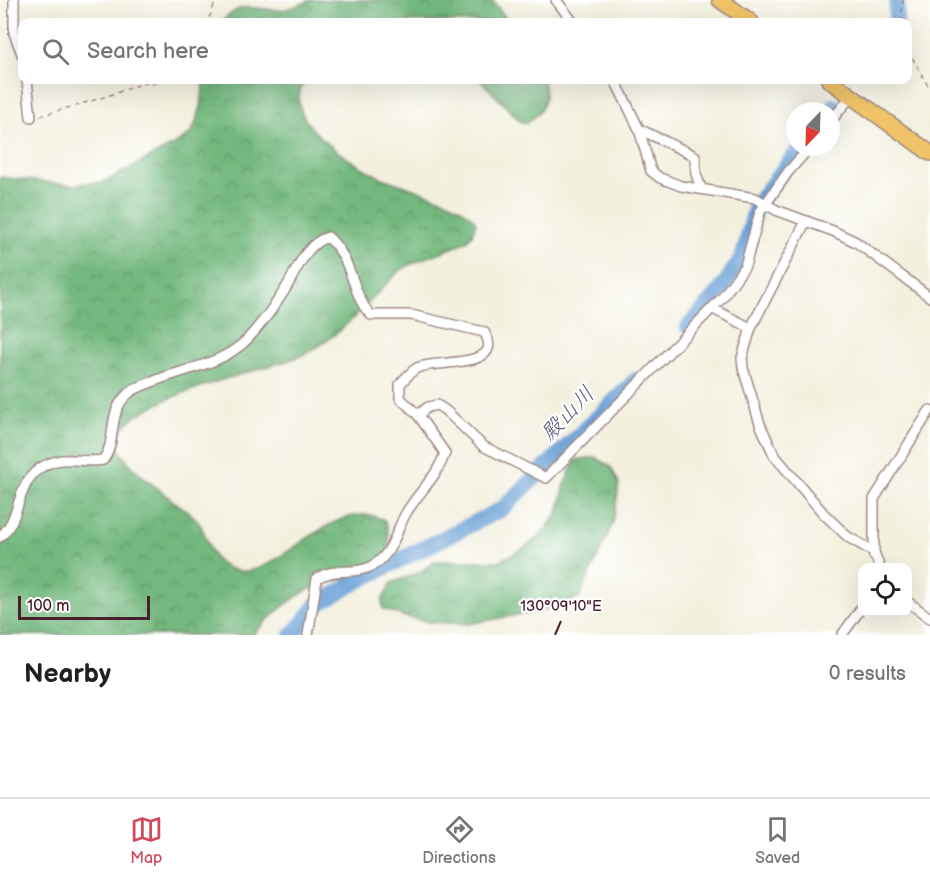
<!DOCTYPE html>
<meta charset="utf-8">
<style>
body{margin:0;font-family:"Balsamiq Sans","Klee One",sans-serif;background:#f6f6f6;color:#202124}
.controls{position:absolute;right:18px;bottom:18px;display:grid;overflow:hidden;border-radius:12px;box-shadow:0 6px 24px #0002}
.controls button{width:54px;height:54px;display:grid;place-items:center;padding:0;border:0;border-bottom:2px solid #e0e0e0;background:#fff;color:#202124;font:30px sans-serif}
.compass{position:absolute;left:786px;top:102px;width:54px;height:54px;border-radius:50%;background:#fff;box-shadow:0 6px 24px #0002;rotate:203deg}
.scale{position:absolute;left:18px;bottom:15px;width:132px;box-sizing:border-box;padding-left:6px;border:3px solid #4a1f2b;border-top:0;font-size:16px;line-height:21px;white-space:nowrap;color:#4a1f2b;-webkit-text-stroke:4px #fff;paint-order:stroke}
.list{margin:0;padding:0;list-style:none}
h2{display:flex;justify-content:space-between;align-items:center;height:78px;margin:0;padding:0 24px;font-size:26px}
h2 small{font-size:20px;font-weight:400;color:#757577}
.icon{flex:none;width:33px;height:33px;fill:none;stroke:currentColor;stroke-width:2;stroke-linecap:round;stroke-linejoin:round}
.map{position:relative;flex:none;width:930px;height:635px;overflow:hidden}
.search{position:absolute;background:#fff;box-shadow:0 6px 24px #0002;left:18px;right:18px;top:18px;height:66px;display:flex;align-items:center;gap:15px;box-sizing:border-box;padding:0 21px;border-radius:12px;color:#757577;font-size:22px}
.sheet{height:162px;background:#fff}
nav{display:flex;justify-content:space-around;align-items:center;box-sizing:border-box;height:84px;border-top:2px solid #e0e0e0;background:#fff;font-size:16px;color:#757577}
nav a{display:grid;justify-items:center;gap:3px}
nav .on{color:#d1495b}
.map>svg:first-child{display:block}
.forest{fill:url(#forest-crowns);stroke:#5e6c54;stroke-width:1.5}
.lines{fill:none;stroke-linecap:round;stroke-linejoin:round}
.river{stroke:#669dd4;stroke-width:16}
.minor-casing{stroke:#9e8884;stroke-width:12}
.primary-casing{stroke:#9e8884;stroke-width:18}
.path{stroke:#9e8884;stroke-width:1.5;stroke-dasharray:4.5 4.5;stroke-linecap:butt}
.minor{stroke:#fff;stroke-width:9}
.primary{stroke:#f0c369;stroke-width:15}
.ticks{fill:none;stroke:#4a1f2b;stroke-width:2}
.labels{text-anchor:middle;dominant-baseline:central;stroke-width:4.5;stroke-linejoin:round;paint-order:stroke}
.water-label{font-size:22px;font-style:italic;fill:#575877;stroke:#fff}
.ticks-label{font-size:15px;text-anchor:middle;fill:#4a1f2b;stroke:#fff;stroke-width:4.5;stroke-linejoin:round;paint-order:stroke}
</style>
<div class="map">
<svg width="930" height="635" viewBox="0 0 930 635">
<defs>
<pattern id="forest-crowns" width="20" height="18" patternUnits="userSpaceOnUse" patternTransform="scale(1.5)"><rect width="20" height="18" fill="#73b87e"/><path d="M2 6a3 3 0 1 1 6 0M12 15a3 3 0 1 1 6 0" fill="none" stroke="#609567"/></pattern>
</defs>
<rect width="100%" height="100%" fill="#fff"/>
<filter id="ink" filterUnits="userSpaceOnUse"><feTurbulence type="fractalNoise" baseFrequency=".0167" numOctaves="2"/><feDisplacementMap in="SourceGraphic" scale="12" xChannelSelector="R" yChannelSelector="G"/><feConvolveMatrix kernelMatrix="1 2 1 2 8 2 1 2 1" color-interpolation-filters="sRGB"/></filter>
<filter id="wash" filterUnits="userSpaceOnUse"><feTurbulence type="fractalNoise" baseFrequency=".008" numOctaves="4" result="noise"/><feDisplacementMap in="SourceGraphic" scale="24" xChannelSelector="R" yChannelSelector="G"/><feGaussianBlur stdDeviation="1.35" result="paint"/><feColorMatrix in="noise" values="0 0 0 0 0 0 0 0 0 0 0 0 0 0 0 0 0 1.4 0 .05"/><feComposite in="paint" operator="in"/></filter>
<g filter="url(#wash)">
<rect width="100%" height="100%" fill="#f3f0de"/>
<!-- forest -->
<g class="forest">
<path d="M311,0H492L509,22H221C243,0 250,9 279,10C289,10 302,3 311,0Z"/>
<path d="M204,80H306C277,118 347,160 376,175C404,189 458,197 476,222L472,235L467,241C447,252 421,257 401,270C392,277 383,288 375,296C352,320 325,348 293,359C257,371 128,400 118,437C112,456 157,488 171,499C179,506 190,511 196,519C212,537 204,566 240,571C280,576 334,494 384,520C389,530 390,539 388,551C381,581 341,575 318,585C292,596 272,614 253,635H0V177L72,185L106,181L179,142L192,132L201,107Z"/>
<path d="M480,80H543C548,101 545,109 527,123L521,122Z"/>
<polygon points="595,457 611,467 619,483 617,499 613,523 579,598 544,610 469,624 430,622 405,617 383,609 382,601 391,583 416,574 436,561 499,561 521,550 540,536 558,513 565,484 575,460"/>
</g>
<g class="lines">
<!-- river -->
<g class="river">
<polyline points="896,22 897,0"/>
<polyline points="829,111 833,106"/>
<polyline points="688,327 720,291 743,256 756,205 801,147"/>
<polyline points="292,635 317,605 358,581 502,509 636,380"/>
</g>
</g>
</g>
<g filter="url(#ink)">
<g class="lines">
<defs>
<g id="minor">
<polyline points="14,0 14,33 22,54"/>
<polyline points="556,0 573,22"/>
<polyline points="27,80 31,117"/>
<polyline points="615,80 639,129 651,171 660,178 681,186 755,198 776,210 833,231 856,242 930,297"/>
<polyline points="831,121 851,96"/>
<polyline points="639,129 695,156 696,174 701,188"/>
<polyline points="806,221 751,328 742,358 743,368 760,424 774,455 824,514 848,537 874,552 880,568"/>
<polyline points="713,309 751,328"/>
<polyline points="418,415 428,407 437,405 445,410 483,446 546,478 722,298 745,266 760,212 788,172 810,147"/>
<path d="M0,537C26,514 12,473 56,461C70,457 87,463 103,460C118,441 106,413 128,394C135,387 148,384 157,380C191,367 229,363 253,333C265,319 276,304 286,288C297,270 306,243 328,237C355,262 351,295 371,315H411L484,332C508,370 433,359 417,368C411,371 405,379 400,384V398L418,415L445,453C437,478 417,493 405,515C395,534 392,556 370,567C352,575 336,567 317,578L308,635"/>
<polyline points="874,556 874,499 930,410"/>
<polyline points="908,602 930,618"/>
<polyline points="842,635 862,607"/>
</g>
<g id="primary">
<polyline points="720,0 751,22"/>
<polyline points="829,80 930,153"/>
</g>
</defs>
<!-- minor casing -->
<use href="#minor" class="minor-casing"/>
<!-- primary casing -->
<use href="#primary" class="primary-casing"/>
<!-- path -->
<g class="path">
<polyline points="201,22 210,16 216,0"/>
<polyline points="901,22 903,0"/>
<polyline points="908,50 930,89"/>
<path d="M40,116C77,105 111,96 146,82L153,84L160,80"/>
</g>
<!-- minor -->
<use href="#minor" class="minor"/>
<!-- primary -->
<use href="#primary" class="primary"/>
</g>
</g>
<!-- ticks -->
<path class="ticks" d="M555,635L561,621"/>
<g class="labels">
<!-- water labels -->
<g class="water-label">
<text transform="translate(568 414) rotate(-46)">殿山川</text>
</g>
</g>
<g class="ticks-label">
<text x="561" y="611">130°09'10"E</text>
</g>
</svg>
<div class="controls">
<button><svg class="icon" aria-label="locate" viewBox="0 0 24 24"><circle cx="12" cy="12" r="6"/><path d="M12 2v4M12 18v4M2 12h4M18 12h4"/></svg></button>
</div>
<svg class="compass" viewBox="-18 -18 36 36"><path d="M0-13l5 13h-10z" fill="#e53935"/><path d="M0 13l5-13h-10z" fill="#757577"/></svg>
<div class="scale">100 m</div>
<div class="search"><svg class="icon" aria-label="search" viewBox="0 0 24 24"><circle cx="10" cy="10" r="6"/><path d="M15 15l6 6"/></svg>Search here</div>
</div>
<section class="sheet">
<h2>Nearby<small>0 results</small></h2>
<ul class="list">
</ul>
</section>
<nav>
<a class="on"><svg class="icon" aria-label="map" viewBox="0 0 24 24"><path d="M3 6l6-2 6 2 6-2v14l-6 2-6-2-6 2zM9 4v14M15 6v14"/></svg>Map</a>
<a><svg class="icon" aria-label="directions" viewBox="0 0 24 24"><path d="M12 3l9 9-9 9-9-9zM9 14v-3h6M13 9l2 2-2 2"/></svg>Directions</a>
<a><svg class="icon" aria-label="saved" viewBox="0 0 24 24"><path d="M7 4h10v16l-5-4-5 4z"/></svg>Saved</a>
</nav>
